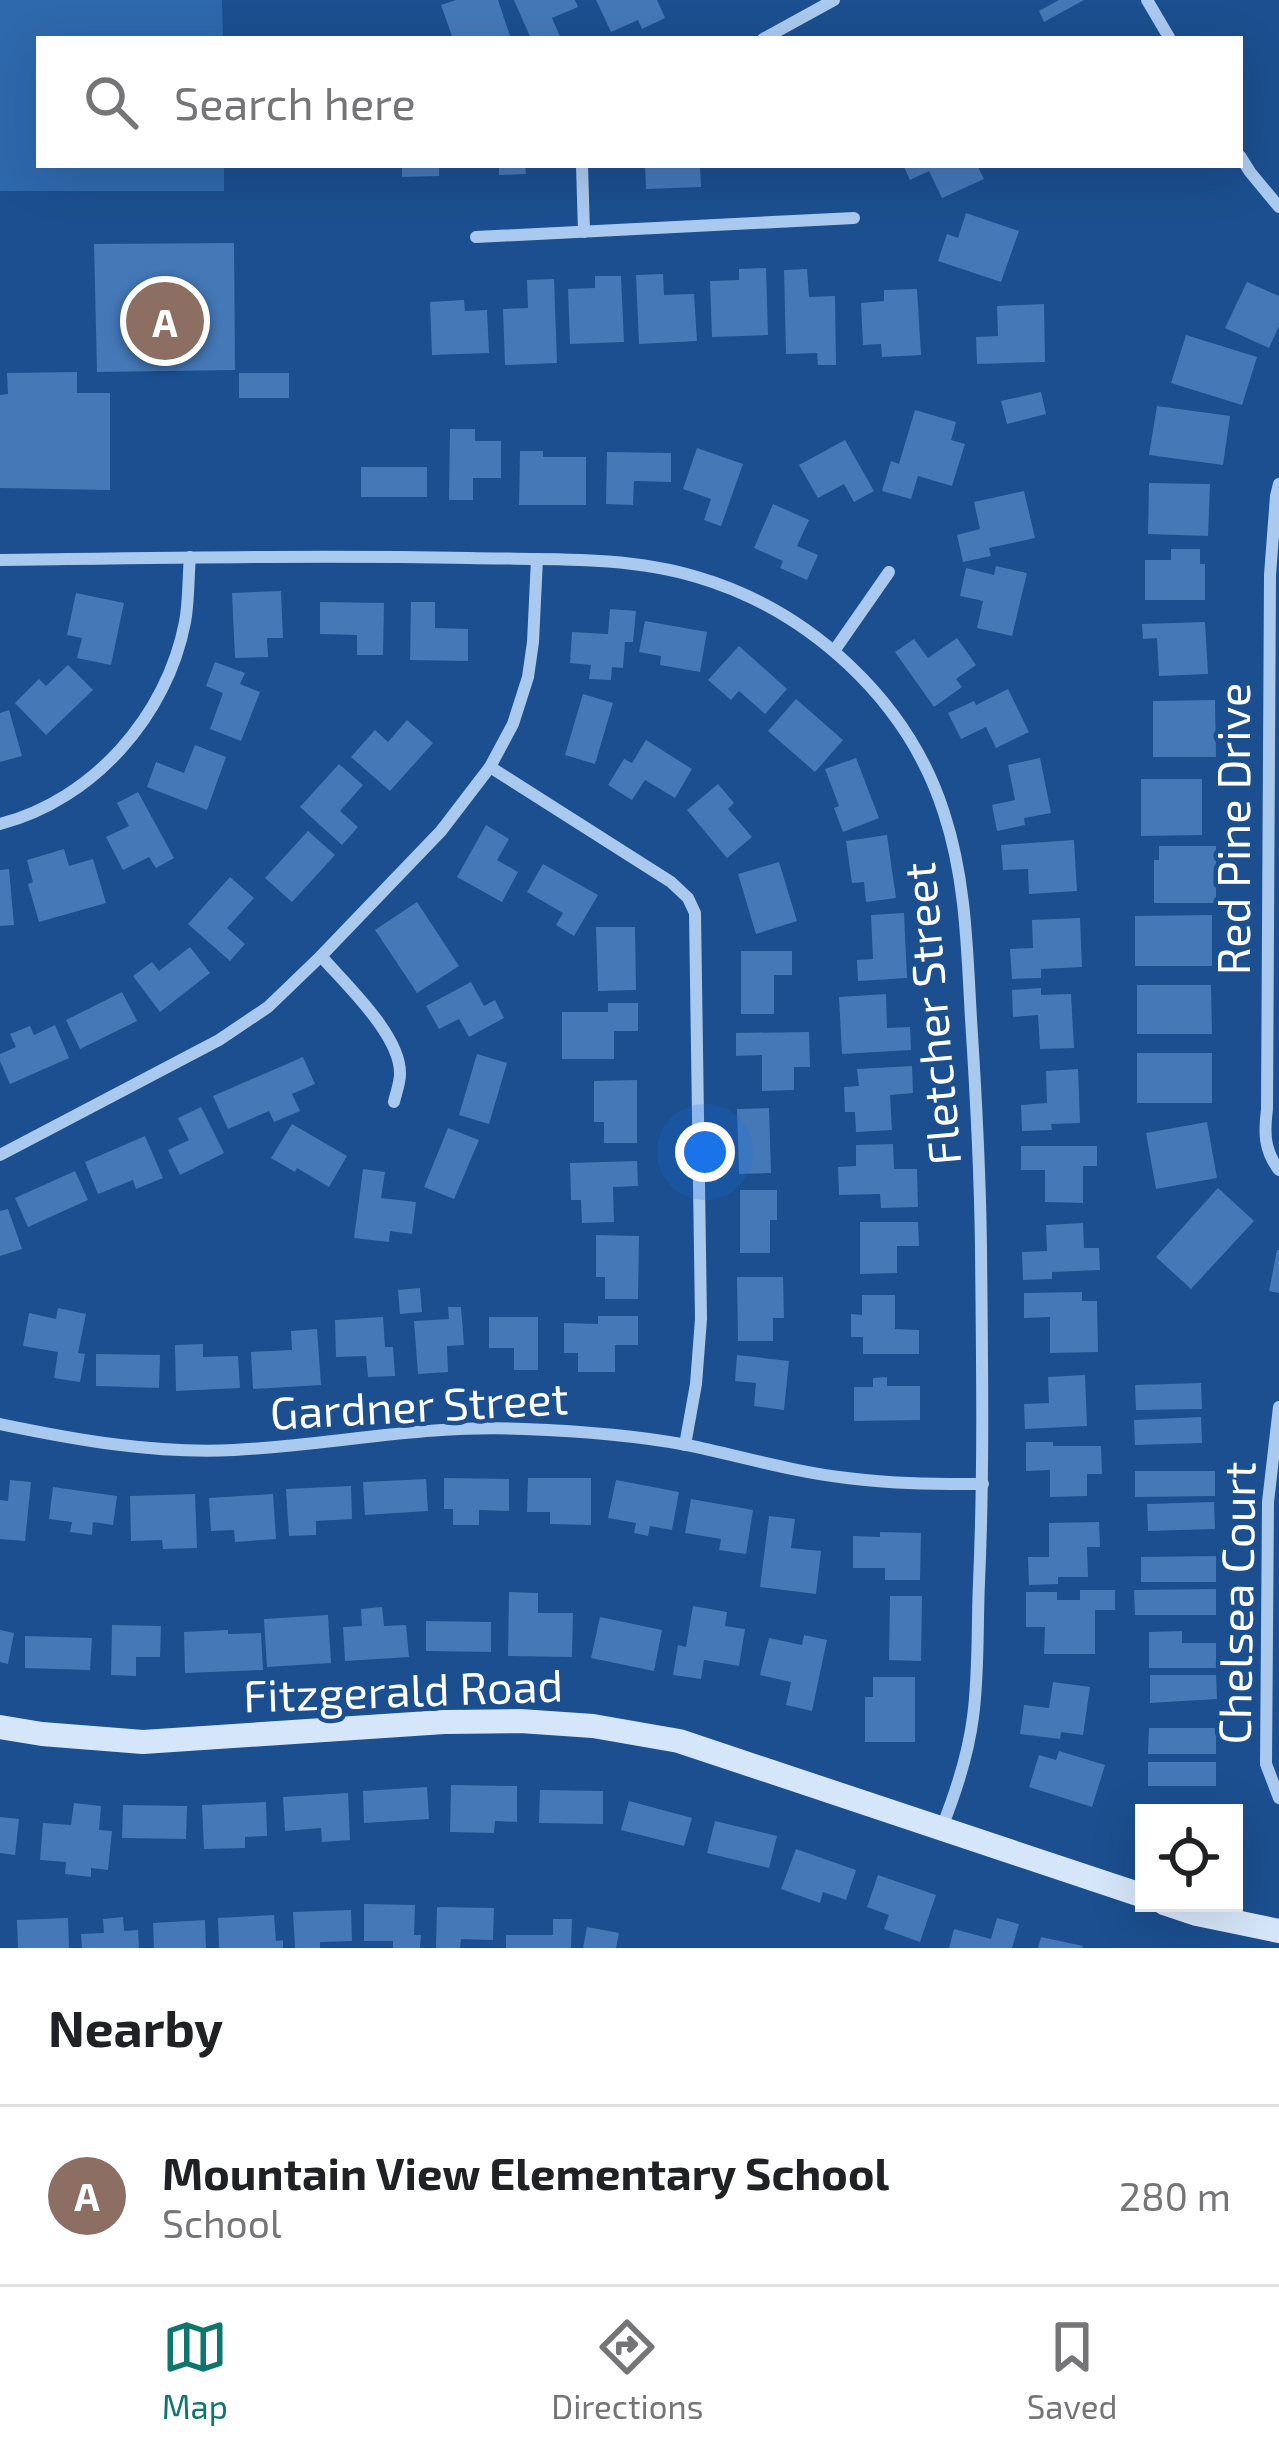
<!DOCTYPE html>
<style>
body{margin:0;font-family:"Exo 2",sans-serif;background:#f6f6f6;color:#202124}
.controls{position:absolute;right:36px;bottom:36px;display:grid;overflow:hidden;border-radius:0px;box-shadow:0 12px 48px #0002}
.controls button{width:108px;height:108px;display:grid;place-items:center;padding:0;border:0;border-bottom:3px solid #e0e0e0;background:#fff;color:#202124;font:60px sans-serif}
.you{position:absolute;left:705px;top:1152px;width:42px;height:42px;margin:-30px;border:9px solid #fff;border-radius:50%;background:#1a73e8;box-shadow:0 0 0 18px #1a73e833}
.badge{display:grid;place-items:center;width:78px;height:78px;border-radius:50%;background:#0f766e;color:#fff;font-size:39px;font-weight:700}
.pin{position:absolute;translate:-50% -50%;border:6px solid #fff;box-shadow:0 3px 12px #0006}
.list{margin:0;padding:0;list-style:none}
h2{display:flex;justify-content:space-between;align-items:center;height:156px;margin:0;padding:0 48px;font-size:51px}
h2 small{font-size:39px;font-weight:400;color:#757577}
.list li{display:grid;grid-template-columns:78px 1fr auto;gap:36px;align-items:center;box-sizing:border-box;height:180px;padding:0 48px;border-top:3px solid #e0e0e0}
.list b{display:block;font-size:45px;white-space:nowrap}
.list p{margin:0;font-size:39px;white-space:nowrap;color:#757577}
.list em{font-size:39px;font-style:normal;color:#757577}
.icon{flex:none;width:66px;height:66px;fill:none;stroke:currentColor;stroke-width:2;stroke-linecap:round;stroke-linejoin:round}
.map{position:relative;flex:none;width:1279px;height:1948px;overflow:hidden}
.search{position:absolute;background:#fff;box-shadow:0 12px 48px #0002;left:36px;right:36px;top:36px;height:132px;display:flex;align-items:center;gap:30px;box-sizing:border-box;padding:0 42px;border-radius:0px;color:#757577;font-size:45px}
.sheet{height:336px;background:#fff}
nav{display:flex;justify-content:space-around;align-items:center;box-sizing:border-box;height:168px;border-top:3px solid #e0e0e0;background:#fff;font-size:33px;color:#757577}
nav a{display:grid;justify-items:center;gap:6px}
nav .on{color:#0f766e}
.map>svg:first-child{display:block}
.green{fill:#2e69ad}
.building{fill:#4478b7}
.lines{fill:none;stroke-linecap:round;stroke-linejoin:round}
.minor{stroke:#a9c9ee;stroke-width:12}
.secondary{stroke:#d6e6fa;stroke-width:24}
.labels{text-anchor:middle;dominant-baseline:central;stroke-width:9;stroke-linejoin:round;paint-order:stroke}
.street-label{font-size:45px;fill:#fff;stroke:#1b4f8f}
</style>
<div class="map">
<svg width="1279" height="1948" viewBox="0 0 1279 1948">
<rect width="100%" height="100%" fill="#1b4f8f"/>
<!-- green -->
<polygon class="green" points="0,0 222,0 223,39 39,39 39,165 224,165 224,191 0,191"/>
<!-- building -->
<g class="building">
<polygon points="456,0 498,0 511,39 453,39 441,5"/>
<polygon points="514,0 575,0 578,7 552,18 561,39 531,39"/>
<polygon points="596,0 657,0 665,18 642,29 638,20 611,32"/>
<polygon points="1059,0 1084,0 1044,22 1039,11"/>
<polygon points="402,165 439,165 439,176 402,177"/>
<polygon points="499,165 525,165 526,174 499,175"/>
<polygon points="645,165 700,165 701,187 646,189"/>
<polygon points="903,165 977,165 984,179 942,198 929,171 910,180"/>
<polygon points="966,213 1019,231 1001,282 938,261 947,234 958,238"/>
<polygon points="234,243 235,370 97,372 94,244"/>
<polygon points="766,268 768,335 712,337 710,281 739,280 739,269"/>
<polygon points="807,269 809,297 835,296 836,365 818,365 817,353 786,354 784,270"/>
<polygon points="663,274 664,295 694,294 697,341 639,344 636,275"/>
<polygon points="595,276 621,276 624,342 570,344 568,289 595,288"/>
<polygon points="554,279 557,363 505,365 503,309 528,308 527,280"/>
<polygon points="1247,282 1279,296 1279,326 1269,348 1225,328"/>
<polygon points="917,289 921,355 882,357 881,344 863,345 861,303 884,301 884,290"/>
<polygon points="464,300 465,311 487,310 489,353 432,355 430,302"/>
<polygon points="1044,304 1045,362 977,364 976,337 998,336 997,306"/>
<polygon points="1186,335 1257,357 1242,405 1171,383"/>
<polygon points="77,372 77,393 110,393 110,490 0,488 0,395 8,394 7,373"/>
<rect x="239" y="373" width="50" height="25"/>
<polygon points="1041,392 1046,414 1007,424 1001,401"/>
<polygon points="1157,406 1230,416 1223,465 1149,455"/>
<polygon points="915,410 956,422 951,440 965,444 952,486 918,476 911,499 882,491 891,461 899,464"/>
<polygon points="450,429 475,429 475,441 501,441 501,478 473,478 473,500 449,500"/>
<polygon points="845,440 874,491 854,502 844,484 818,498 799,465"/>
<polygon points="697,448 743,464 721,526 704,520 711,499 683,489"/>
<polygon points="520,451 543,451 543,457 586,457 586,505 519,505"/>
<polygon points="607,452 671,453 671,482 634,481 633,505 606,504"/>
<rect x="361" y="467" width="66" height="30"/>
<polygon points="1149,483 1210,484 1208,536 1148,534"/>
<polygon points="1024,491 1035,538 989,548 991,556 963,562 957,535 980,529 974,502"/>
<polygon points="773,504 809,520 797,546 818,555 807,580 780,568 783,561 754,548"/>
<polygon points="1171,549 1200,549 1200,564 1205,564 1205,600 1145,600 1145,560 1171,560"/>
<polygon points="996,566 1027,573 1012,636 977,628 983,601 960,596 966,568 994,575"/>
<polygon points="281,591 283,638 267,638 268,657 235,658 232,593"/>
<polygon points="76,593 124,603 111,665 77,658 82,638 67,635"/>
<polygon points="320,602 384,603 383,655 357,655 357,635 320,634"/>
<polygon points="411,602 435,602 435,628 468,629 468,661 410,660"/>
<polygon points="610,609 636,611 633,642 625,642 623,668 612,667 611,680 589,679 591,665 570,663 572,632 608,634"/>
<polygon points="645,621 707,632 700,672 660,665 661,656 639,652"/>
<polygon points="1205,622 1208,674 1159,676 1157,638 1143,639 1142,624"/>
<polygon points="957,638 976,665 956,679 962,687 934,707 895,652 914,639 928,658"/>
<polygon points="739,646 787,689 765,714 739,691 731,700 708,680"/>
<polygon points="215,662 245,673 240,684 260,692 241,741 210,729 223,693 206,686"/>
<polygon points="68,665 93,690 46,735 15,703 39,679 46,686"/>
<polygon points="1008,689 1029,732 996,748 986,727 961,739 948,713 974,701 976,705"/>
<polygon points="583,694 613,703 595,764 565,755"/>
<polygon points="796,699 843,740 815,772 768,731"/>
<polygon points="1215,700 1216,757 1153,757 1153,701"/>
<polygon points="9,710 22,756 0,762 0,713"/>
<polygon points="407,720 433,743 390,791 351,757 375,730 388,742"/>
<polygon points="646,740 692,769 675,798 645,780 632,800 608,785 624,759 632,763"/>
<polygon points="195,745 226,757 207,810 147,787 156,762 184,773"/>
<polygon points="856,758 879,818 843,832 834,808 839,806 825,769"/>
<polygon points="1040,758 1051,813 1024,818 1025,825 997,831 992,805 1015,800 1008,765"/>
<polygon points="339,764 363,785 340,811 358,827 342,845 300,807"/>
<polygon points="1141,779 1202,779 1202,835 1141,836"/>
<polygon points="718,784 734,803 728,809 752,837 727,858 687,810"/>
<polygon points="138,792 174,858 156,868 149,857 123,870 106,837 129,826 117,803"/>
<polygon points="486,825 509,839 497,860 518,872 502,902 457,877"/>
<polygon points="308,831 335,855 292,902 265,878"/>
<polygon points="887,835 896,898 866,902 864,882 852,883 846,841"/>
<polygon points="1074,840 1077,891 1029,894 1028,869 1003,870 1001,845"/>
<polygon points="1159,846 1216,846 1216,903 1154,903 1154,860 1159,860"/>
<polygon points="64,849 69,866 93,859 106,903 39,922 28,884 33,882 27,860"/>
<polygon points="779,862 797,921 756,934 738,874"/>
<polygon points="543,864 598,895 574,936 556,925 563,913 527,892"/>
<polygon points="9,869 14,925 0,926 0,870"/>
<polygon points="230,877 254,898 227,928 245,944 230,961 188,924"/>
<polygon points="417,902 459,966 417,993 375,930"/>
<polygon points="904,913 907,978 858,981 857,960 873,959 871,915"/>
<polygon points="1212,915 1212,966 1135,966 1135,916"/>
<polygon points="1080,918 1082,967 1041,969 1041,978 1012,979 1010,949 1033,948 1032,920"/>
<polygon points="596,927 635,927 636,990 598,991"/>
<polygon points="190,947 210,973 160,1012 133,976 152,962 159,971"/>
<polygon points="741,951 792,951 792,975 774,975 774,1014 741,1014"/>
<polygon points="471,982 484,1006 495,1000 504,1018 469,1037 459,1019 439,1029 426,1006"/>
<polygon points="1137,985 1211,985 1212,1034 1137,1034"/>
<polygon points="1041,988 1041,995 1071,994 1074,1048 1040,1049 1038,1015 1013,1017 1012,990"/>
<polygon points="122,992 137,1021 80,1049 66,1020"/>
<polygon points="886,994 887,1028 910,1027 911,1050 842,1054 839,997"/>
<polygon points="608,1003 638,1003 638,1031 614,1031 614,1059 562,1059 562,1012 608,1012"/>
<polygon points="55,1025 69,1058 10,1084 0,1061 0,1054 16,1047 10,1034 30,1026 34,1035"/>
<polygon points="809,1032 810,1067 794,1067 794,1090 762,1091 762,1055 736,1056 736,1033"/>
<rect x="1137" y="1053" width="75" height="50"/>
<polygon points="477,1054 507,1063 489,1124 459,1115"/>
<polygon points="303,1057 315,1084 292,1094 300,1111 274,1122 269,1111 228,1129 213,1096"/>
<polygon points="912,1066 913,1093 890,1095 892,1130 856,1132 855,1112 845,1112 844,1087 859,1086 857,1069"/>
<polygon points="1078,1069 1080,1123 1051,1124 1052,1130 1022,1131 1021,1105 1047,1103 1046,1071"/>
<polygon points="637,1080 637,1143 604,1143 604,1122 594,1122 594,1081"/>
<polygon points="201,1107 224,1153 180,1175 168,1150 189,1140 178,1118"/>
<polygon points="769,1108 771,1173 739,1174 737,1109"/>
<polygon points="1207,1122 1217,1178 1156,1189 1146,1133"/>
<polygon points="292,1124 347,1156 329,1187 297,1168 295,1172 271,1158"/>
<polygon points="448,1128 479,1140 454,1199 424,1187"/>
<polygon points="145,1136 163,1178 136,1189 133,1180 98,1194 85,1162"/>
<polygon points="893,1144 894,1169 917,1169 918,1207 881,1208 880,1194 839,1195 838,1167 856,1166 856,1145"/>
<polygon points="1021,1146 1097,1146 1097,1166 1083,1166 1083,1203 1045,1202 1045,1170 1021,1170"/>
<polygon points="637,1161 638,1186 613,1187 614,1222 582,1223 581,1200 571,1200 570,1163"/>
<polygon points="363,1169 385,1172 381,1198 416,1202 412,1234 390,1231 389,1242 354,1238"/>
<polygon points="75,1171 88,1200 28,1227 15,1198"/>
<polygon points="1218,1188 1254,1221 1191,1289 1156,1257"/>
<polygon points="740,1190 777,1190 777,1220 770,1220 770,1253 740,1253"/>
<polygon points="8,1209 22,1249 0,1256 0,1211"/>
<polygon points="860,1222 918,1222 919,1246 897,1246 897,1273 860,1274"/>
<polygon points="1083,1223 1084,1248 1099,1248 1100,1270 1052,1272 1052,1279 1023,1280 1022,1252 1047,1251 1046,1225"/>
<polygon points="596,1235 639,1236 638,1299 605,1299 605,1277 596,1277"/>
<polygon points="1277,1250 1279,1250 1279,1293 1269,1291"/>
<polygon points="737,1277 783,1277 784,1318 773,1318 773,1341 738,1341"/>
<polygon points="420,1288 422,1312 400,1314 398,1290"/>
<polygon points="1082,1292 1082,1301 1097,1301 1098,1352 1050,1353 1050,1317 1024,1318 1024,1293"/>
<polygon points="862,1295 895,1295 895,1329 919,1330 919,1354 863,1354 863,1337 851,1337 851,1314 862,1315"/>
<polygon points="448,1307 461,1307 464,1345 447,1346 448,1372 418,1374 414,1321 449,1319"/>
<polygon points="58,1308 86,1314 78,1353 85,1354 80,1382 54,1378 58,1352 23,1346 29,1313 56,1319"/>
<polygon points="598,1316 638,1316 638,1345 615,1345 615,1372 578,1372 578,1353 564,1353 564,1323 598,1324"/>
<polygon points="383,1317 385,1347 393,1347 395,1376 368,1377 366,1356 336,1357 335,1320"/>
<polygon points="489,1317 538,1317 538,1370 514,1370 514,1348 489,1348"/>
<polygon points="317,1329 321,1385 253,1389 251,1352 292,1350 291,1331"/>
<polygon points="203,1344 203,1357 238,1356 240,1388 176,1391 175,1345"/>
<polygon points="96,1354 160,1355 159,1388 96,1386"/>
<polygon points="737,1355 789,1361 784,1410 754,1406 756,1383 735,1381"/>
<polygon points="1085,1375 1087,1426 1025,1429 1024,1404 1049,1403 1048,1377"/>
<polygon points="887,1377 887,1386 920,1386 920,1420 854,1421 854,1387 873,1387 873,1378"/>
<polygon points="1201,1383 1202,1409 1136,1410 1135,1385"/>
<polygon points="1201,1417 1202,1443 1135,1445 1134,1420"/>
<polygon points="1026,1442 1053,1442 1053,1446 1101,1446 1102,1474 1087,1474 1087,1496 1050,1497 1050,1470 1026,1471"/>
<polygon points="1135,1471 1215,1471 1215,1496 1135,1497"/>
<polygon points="444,1478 509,1479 509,1511 479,1510 479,1525 453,1525 453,1509 444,1509"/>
<polygon points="528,1478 591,1478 591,1525 550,1524 550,1512 527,1512"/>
<polygon points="426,1479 428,1511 365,1515 363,1482"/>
<polygon points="10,1480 31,1482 25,1541 0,1539 0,1500 8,1501"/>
<polygon points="616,1480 679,1492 672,1530 650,1526 648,1536 634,1533 636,1523 608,1518"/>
<polygon points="351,1486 352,1519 316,1521 316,1535 289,1536 286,1489"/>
<polygon points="53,1487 117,1496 113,1525 93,1522 92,1535 70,1532 72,1522 49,1519"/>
<polygon points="195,1494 197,1548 163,1549 162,1540 131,1541 130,1496"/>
<polygon points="273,1494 276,1539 235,1542 234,1530 211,1531 209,1498"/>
<polygon points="691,1499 753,1510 746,1554 719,1550 721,1539 685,1533"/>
<polygon points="1214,1502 1215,1529 1148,1531 1147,1504"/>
<polygon points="769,1516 795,1519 791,1548 821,1551 816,1594 760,1587"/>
<polygon points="1099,1522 1100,1547 1087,1547 1088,1577 1058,1577 1058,1584 1029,1585 1028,1557 1049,1557 1049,1523"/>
<polygon points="880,1532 921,1533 920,1580 885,1580 885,1568 853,1568 853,1536 880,1537"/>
<polygon points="1216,1556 1216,1582 1141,1582 1141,1557"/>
<polygon points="1216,1589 1216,1615 1135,1615 1134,1590"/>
<polygon points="1080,1590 1115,1590 1115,1610 1095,1610 1095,1654 1044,1654 1045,1627 1026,1627 1026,1592 1057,1592 1057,1600 1080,1600"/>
<polygon points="509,1592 538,1593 538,1613 573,1613 572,1657 508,1656"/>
<polygon points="890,1596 922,1596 921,1661 889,1660"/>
<polygon points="693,1606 727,1612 725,1626 745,1629 739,1666 704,1660 701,1679 673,1675 678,1645 686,1647"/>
<polygon points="382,1607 384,1626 406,1625 409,1657 345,1661 343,1627 362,1626 361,1609"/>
<polygon points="328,1615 331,1663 267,1667 264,1619"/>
<polygon points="600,1617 662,1630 654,1671 591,1658"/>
<polygon points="426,1621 491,1622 491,1652 426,1651"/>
<polygon points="112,1625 161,1626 160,1657 136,1657 136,1676 111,1675"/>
<polygon points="0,1630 14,1633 8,1664 0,1662"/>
<polygon points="228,1630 228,1634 261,1633 263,1670 185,1673 184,1632"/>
<polygon points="1182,1631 1182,1643 1216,1643 1216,1668 1149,1668 1149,1632"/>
<polygon points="804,1635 827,1640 812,1711 786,1705 791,1682 760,1675 769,1638 802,1645"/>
<polygon points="25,1636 92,1638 90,1670 25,1668"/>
<polygon points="1150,1675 1216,1675 1217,1699 1150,1703"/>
<polygon points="873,1677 915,1677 915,1742 865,1742 865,1697 873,1697"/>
<polygon points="1053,1682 1090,1687 1083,1735 1061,1732 1060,1739 1020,1734 1024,1705 1049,1708"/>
<polygon points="1149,1728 1216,1728 1216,1754 1148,1754"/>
<polygon points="1059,1751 1105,1765 1092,1807 1029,1787 1039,1755 1056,1760"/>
<rect x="1148" y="1762" width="68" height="24"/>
<polygon points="451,1785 517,1786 517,1822 495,1821 494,1833 450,1832"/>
<polygon points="427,1787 429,1819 364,1823 363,1791"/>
<polygon points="540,1790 603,1791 603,1824 539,1823"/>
<polygon points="348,1793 350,1840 322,1842 321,1828 285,1831 283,1797"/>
<polygon points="629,1801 692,1818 684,1846 621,1830"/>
<polygon points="266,1802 267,1836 245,1837 245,1848 204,1849 202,1805"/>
<polygon points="74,1803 101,1806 99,1830 112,1831 108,1870 91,1868 91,1877 65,1874 66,1862 40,1860 43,1823 71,1825"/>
<polygon points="1207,1804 1208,1813 1144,1813 1144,1831 1140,1831 1139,1806"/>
<polygon points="123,1805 187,1806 186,1839 122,1838"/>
<polygon points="0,1817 19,1819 15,1855 0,1853"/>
<polygon points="715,1821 777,1836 769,1868 707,1853"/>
<polygon points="796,1849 856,1870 846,1900 823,1892 820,1903 781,1889"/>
<polygon points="878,1875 936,1895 920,1942 884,1929 889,1915 867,1907"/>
<polygon points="364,1904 415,1905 414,1935 421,1935 420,1948 393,1948 393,1941 364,1941"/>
<polygon points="437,1907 494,1908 493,1940 461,1939 460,1948 436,1948"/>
<polygon points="351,1910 352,1941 320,1942 320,1948 295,1948 293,1912"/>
<polygon points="274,1915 276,1941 283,1940 283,1948 219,1948 218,1918"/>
<polygon points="123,1917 124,1931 138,1930 139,1948 82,1948 81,1934 104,1933 103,1919"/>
<polygon points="68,1918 69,1948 18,1948 17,1920"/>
<polygon points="997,1918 1019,1924 1012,1948 949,1948 954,1929 991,1939"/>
<polygon points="553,1919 572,1919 571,1948 506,1948 506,1935 553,1935"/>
<polygon points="205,1920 206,1948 154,1948 153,1923"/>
<polygon points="587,1927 619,1933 616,1948 583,1948"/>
<polygon points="1041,1937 1083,1946 1082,1948 1038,1948"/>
</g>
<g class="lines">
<!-- minor -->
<g class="minor">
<polyline points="1147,0 1170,39"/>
<polyline points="763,39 834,0"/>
<polyline points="1240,156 1250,172 1279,207"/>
<polyline points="582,165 584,232"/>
<polyline points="476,237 854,218"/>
<path d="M1279,484L1276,496L1270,575L1267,1109C1264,1133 1264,1150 1279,1170"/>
<path d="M0,560C157,558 313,555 469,558C544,560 625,555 697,577C809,610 908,700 944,813C966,880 967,949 971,1019C976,1095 980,1171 981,1248C982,1359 984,1470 979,1582C977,1626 979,1673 973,1717C968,1756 956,1792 942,1827"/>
<polyline points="834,651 889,572"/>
<polyline points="490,767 671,882 688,898 695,913 701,1319 696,1384 685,1445"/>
<path d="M0,824C93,800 167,716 185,622C189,601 188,578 190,557"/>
<path d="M321,956C345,984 401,1035 400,1074C400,1083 396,1093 394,1102"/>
<polyline points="0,1155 219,1040 268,1007 321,956 441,831 490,767 513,724 528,677 533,642 537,559"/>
<polyline points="1279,1407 1268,1502 1266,1764 1279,1798"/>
<path d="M0,1424C77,1440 155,1454 234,1450C330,1445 428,1424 524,1429C579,1431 633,1435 687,1445C740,1456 793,1472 847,1478C892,1484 937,1484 983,1484"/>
</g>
<!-- secondary -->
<g class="secondary">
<polyline points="0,1727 42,1734 143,1742 444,1722 520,1721 593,1726 679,1741 1144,1896"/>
<polyline points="1164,1903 1197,1914 1279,1931"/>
</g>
</g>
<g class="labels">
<!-- street labels -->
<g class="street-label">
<text transform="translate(1232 829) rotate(-90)">Red Pine Drive</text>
<text transform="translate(930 1014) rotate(-95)">Fletcher Street</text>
<text transform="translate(419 1404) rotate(-3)">Gardner Street</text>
<text transform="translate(1235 1603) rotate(-89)">Chelsea Court</text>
<text transform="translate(403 1689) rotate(-2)">Fitzgerald Road</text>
</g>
</g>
</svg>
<div class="controls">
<button><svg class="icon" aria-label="locate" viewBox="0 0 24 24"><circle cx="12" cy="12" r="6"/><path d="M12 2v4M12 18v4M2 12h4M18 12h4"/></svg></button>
</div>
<div class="you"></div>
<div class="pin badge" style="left:165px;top:321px;background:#8d6e63">A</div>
<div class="search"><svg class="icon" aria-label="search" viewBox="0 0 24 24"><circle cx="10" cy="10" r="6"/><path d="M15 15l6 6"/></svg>Search here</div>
</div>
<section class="sheet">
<h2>Nearby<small></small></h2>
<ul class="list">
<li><span class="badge" style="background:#8d6e63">A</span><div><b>Mountain View Elementary School</b><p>School</p></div><em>280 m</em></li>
</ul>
</section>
<nav>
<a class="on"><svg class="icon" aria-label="map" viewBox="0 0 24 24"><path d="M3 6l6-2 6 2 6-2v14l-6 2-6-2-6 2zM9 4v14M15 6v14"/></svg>Map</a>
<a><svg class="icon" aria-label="directions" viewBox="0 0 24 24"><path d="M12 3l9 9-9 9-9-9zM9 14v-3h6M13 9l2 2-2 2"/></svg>Directions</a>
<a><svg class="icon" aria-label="saved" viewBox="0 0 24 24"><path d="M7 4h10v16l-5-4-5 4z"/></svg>Saved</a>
</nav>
